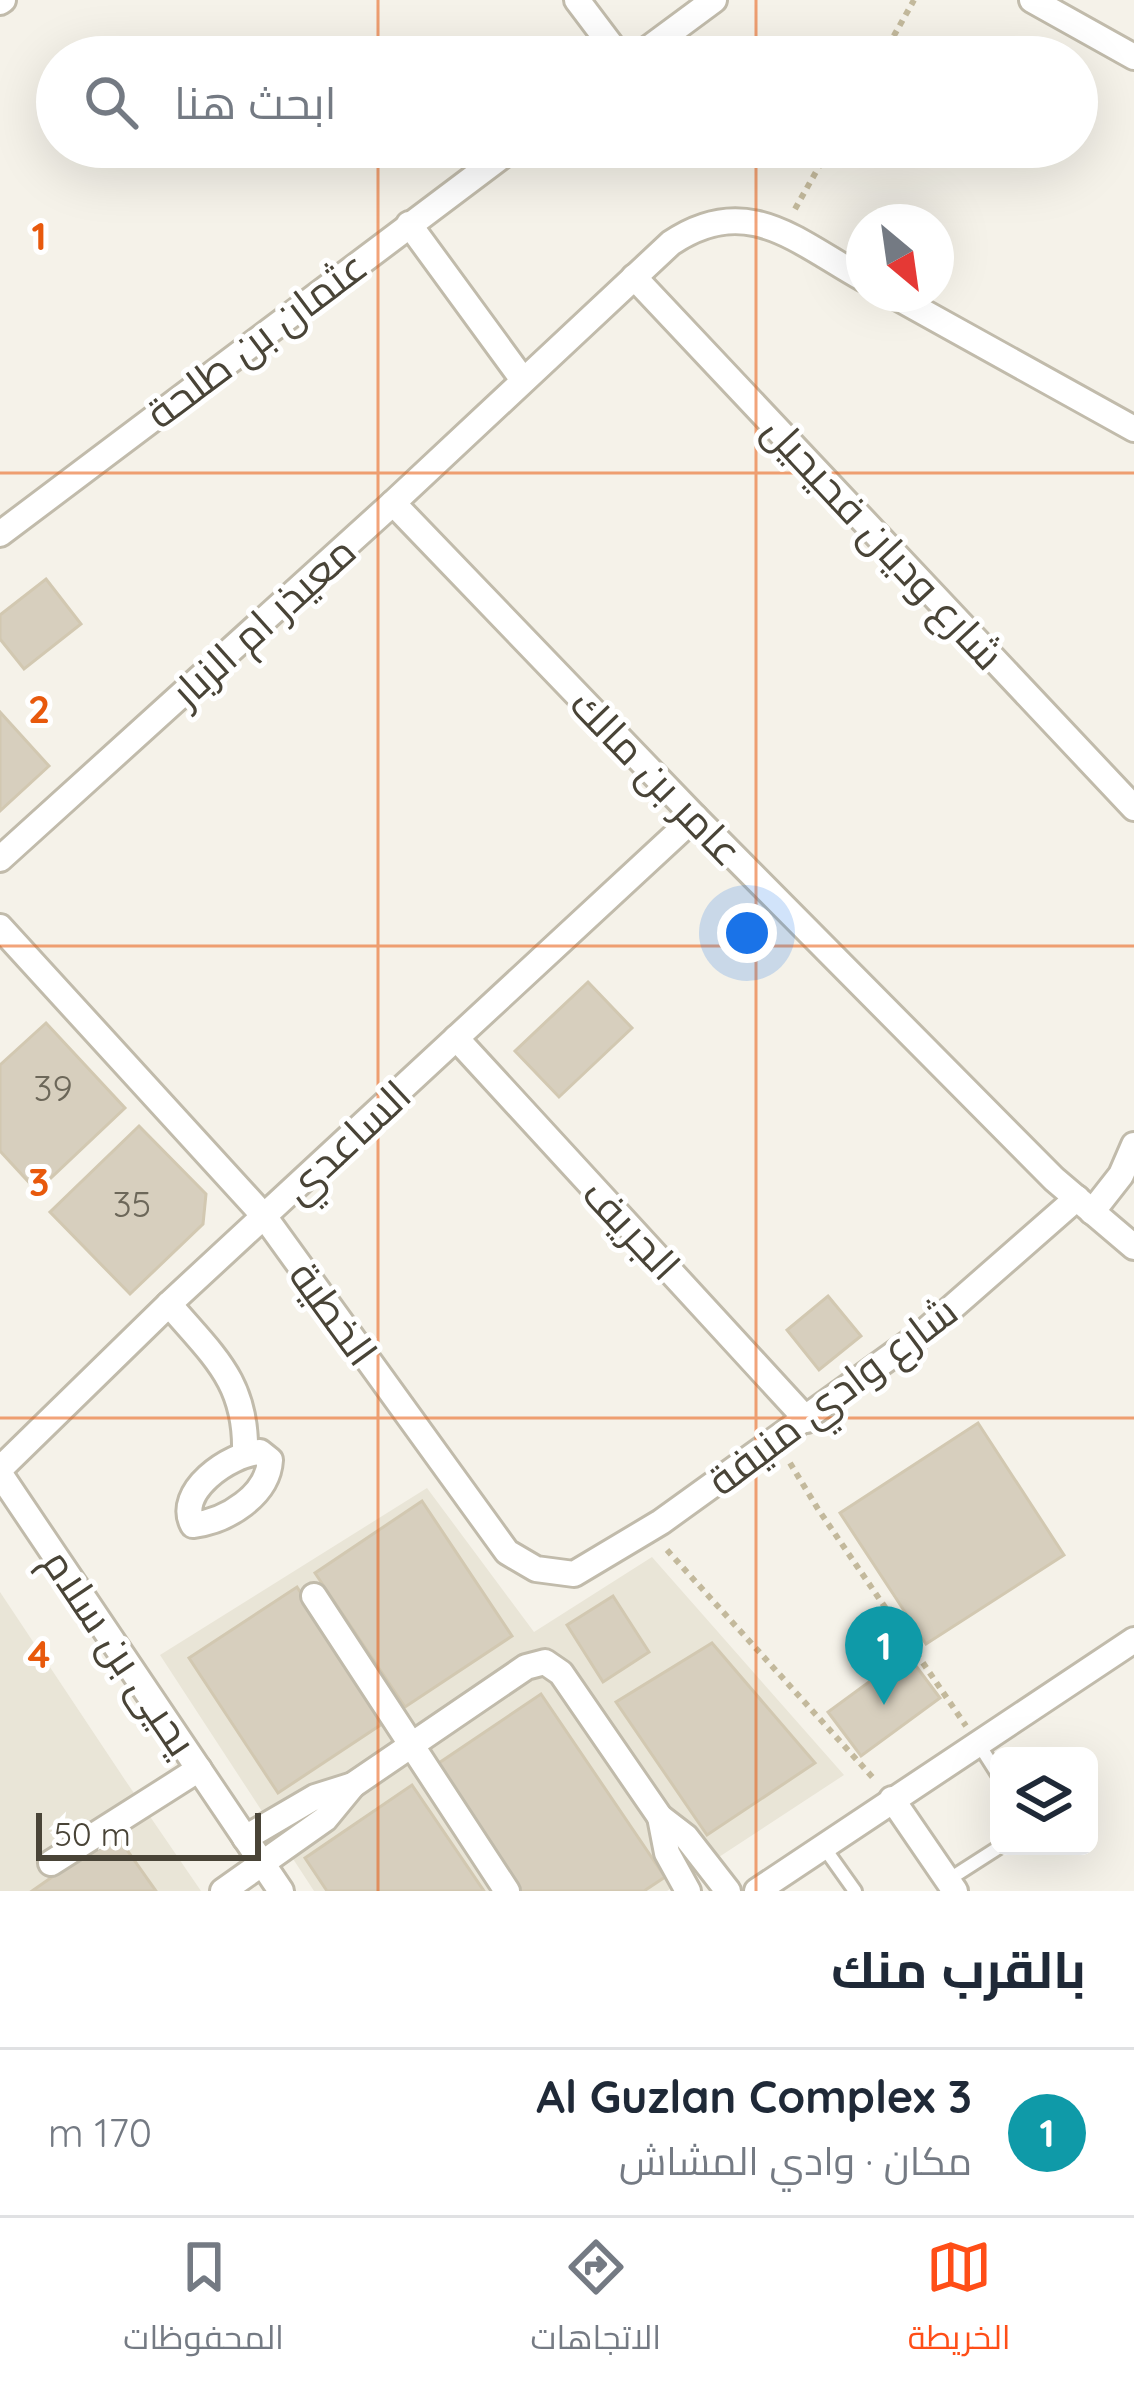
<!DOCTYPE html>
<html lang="ar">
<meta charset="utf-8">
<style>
body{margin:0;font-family:Quicksand,Cairo,sans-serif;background:#f6f6f7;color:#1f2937;direction:rtl}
.controls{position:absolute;right:36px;bottom:36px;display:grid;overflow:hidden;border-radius:18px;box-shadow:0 12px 48px #0002}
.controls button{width:108px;height:108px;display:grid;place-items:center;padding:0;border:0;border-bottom:3px solid #e0e1e3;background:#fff;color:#1f2937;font:60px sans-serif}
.compass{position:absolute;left:846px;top:204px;width:108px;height:108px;border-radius:50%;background:#fff;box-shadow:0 12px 48px #0002;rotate:151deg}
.scale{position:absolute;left:36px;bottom:30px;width:225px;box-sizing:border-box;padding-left:12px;border:6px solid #494437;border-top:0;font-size:33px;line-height:42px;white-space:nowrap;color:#494437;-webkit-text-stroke:9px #fff;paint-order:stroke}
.you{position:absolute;left:747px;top:933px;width:42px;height:42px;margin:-30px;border:9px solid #fff;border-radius:50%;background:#1a73e8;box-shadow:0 0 0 18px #1a73e833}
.badge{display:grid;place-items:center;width:78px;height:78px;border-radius:50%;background:#ff4e17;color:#fff;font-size:39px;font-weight:700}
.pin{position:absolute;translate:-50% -99px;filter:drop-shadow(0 3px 6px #0008)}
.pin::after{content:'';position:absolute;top:63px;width:42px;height:36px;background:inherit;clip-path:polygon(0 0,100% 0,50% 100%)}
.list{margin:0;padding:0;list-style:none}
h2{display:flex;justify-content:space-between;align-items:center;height:156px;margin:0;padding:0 48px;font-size:51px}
h2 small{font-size:39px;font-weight:400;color:#747a83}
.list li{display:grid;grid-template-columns:78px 1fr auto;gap:36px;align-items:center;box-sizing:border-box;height:168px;padding:0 48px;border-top:3px solid #e0e1e3}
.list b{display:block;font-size:45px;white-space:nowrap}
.list p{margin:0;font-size:39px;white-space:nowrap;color:#747a83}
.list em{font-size:39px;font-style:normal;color:#747a83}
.icon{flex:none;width:66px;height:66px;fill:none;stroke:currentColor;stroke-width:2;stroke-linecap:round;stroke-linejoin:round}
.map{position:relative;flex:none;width:1134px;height:1891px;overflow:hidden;direction:ltr}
.search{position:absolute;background:#fff;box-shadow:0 12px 48px #0002;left:36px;right:36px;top:36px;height:132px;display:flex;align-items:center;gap:30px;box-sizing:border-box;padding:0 42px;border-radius:66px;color:#747a83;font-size:45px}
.sheet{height:324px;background:#fff}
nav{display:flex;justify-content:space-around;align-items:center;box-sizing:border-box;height:168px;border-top:3px solid #e0e1e3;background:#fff;font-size:33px;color:#747a83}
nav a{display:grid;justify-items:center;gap:6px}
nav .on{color:#ff4e17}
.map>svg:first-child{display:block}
.residential{fill:#e9e5d7}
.building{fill:#d7cfbe;stroke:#d2c8b1;stroke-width:3}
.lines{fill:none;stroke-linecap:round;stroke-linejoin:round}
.lane-casing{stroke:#c1bbab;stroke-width:18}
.street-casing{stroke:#c1bbab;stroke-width:30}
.path{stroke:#c3b99c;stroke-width:6;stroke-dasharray:6 6;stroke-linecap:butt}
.lane{stroke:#fff;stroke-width:12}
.street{stroke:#fff;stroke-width:24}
.grid{fill:none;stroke:#e8590c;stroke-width:3;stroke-opacity:0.55}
.labels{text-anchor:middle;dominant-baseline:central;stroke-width:10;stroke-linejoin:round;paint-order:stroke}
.number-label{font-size:36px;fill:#6c6759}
.street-label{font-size:42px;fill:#494437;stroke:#fff}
.grid-label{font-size:39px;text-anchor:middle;font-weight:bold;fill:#e8590c;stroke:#fff;stroke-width:10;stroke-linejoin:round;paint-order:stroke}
</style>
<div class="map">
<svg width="1134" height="1891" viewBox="0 0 1134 1891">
<rect width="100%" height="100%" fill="#f5f2e9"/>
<!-- residential -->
<g class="residential">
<polygon points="427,1488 534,1632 652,1557 844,1775 667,1891 314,1891 160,1655"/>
<polygon points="0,1592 125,1780 201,1891 0,1891"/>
</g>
<!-- building -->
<g class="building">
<polygon points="46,579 81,624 24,669 0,639 0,615"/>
<polygon points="0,712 49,766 0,811"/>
<polygon points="588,982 632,1028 559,1097 515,1051"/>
<polygon points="46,1023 125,1108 37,1191 0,1151 0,1065"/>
<polygon points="139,1126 206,1194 203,1224 130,1294 50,1212"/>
<polygon points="828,1296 861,1336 819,1370 787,1330"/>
<polygon points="978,1423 1064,1555 926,1644 840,1513"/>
<polygon points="422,1501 512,1636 405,1707 315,1573"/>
<polygon points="297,1587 385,1722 278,1793 189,1658"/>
<polygon points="613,1596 649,1652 603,1682 567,1625"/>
<polygon points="712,1643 815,1763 707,1835 616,1702"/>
<polygon points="907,1654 940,1698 861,1756 828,1712"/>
<polygon points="541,1694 665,1877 644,1891 517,1891 433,1767"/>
<polygon points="412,1785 484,1891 327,1891 305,1858"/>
<polygon points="115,1833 156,1891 32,1891"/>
</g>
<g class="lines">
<defs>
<g id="lane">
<polyline points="978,1743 999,1776"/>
<polyline points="823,1846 855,1891"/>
<polyline points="948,1880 1001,1846"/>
</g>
<g id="street">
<polyline points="577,0 620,57"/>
<polyline points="1032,0 1134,57"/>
<polyline points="0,2 3,0"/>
<polyline points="637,57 714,0"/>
<polyline points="409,224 523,380"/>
<polyline points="634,277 1134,808"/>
<polyline points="891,294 1134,429"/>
<polyline points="393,503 695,817 1054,1179 1134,1247"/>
<polyline points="0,534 514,147"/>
<path d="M0,859L393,503L671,243C747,192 796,241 864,279"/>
<polyline points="0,927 264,1216 507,1552 536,1569 574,1574 661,1522 923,1333 1077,1198"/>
<polyline points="456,1038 807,1420"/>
<polyline points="1092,1212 1121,1175 1134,1145"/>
<path d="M169,1304C212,1355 247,1381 245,1453"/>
<path d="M260,1452L270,1460C268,1495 227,1521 193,1525C175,1492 229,1454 260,1452Z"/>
<polyline points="0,1469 169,1304 695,817"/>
<polyline points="0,1474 281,1891"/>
<polyline points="314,1596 507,1891"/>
<polyline points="892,1799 955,1891"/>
<polyline points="660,1817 667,1853 688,1891"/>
<polyline points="245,1838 315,1797 353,1785 526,1667 545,1662 561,1673 660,1817 686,1837 728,1891"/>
<polyline points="51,1863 199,1769"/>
<polyline points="223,1891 325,1819 353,1785"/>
<polyline points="757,1891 1134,1640"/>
</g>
</defs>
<!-- lane casing -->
<use href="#lane" class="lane-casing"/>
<!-- street casing -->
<use href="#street" class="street-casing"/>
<!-- path -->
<g class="path">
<polyline points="882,57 914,0"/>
<polyline points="795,209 830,147"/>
<polyline points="790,1463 818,1509 966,1726"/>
<polyline points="667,1550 875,1780"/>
</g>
<!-- lane -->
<use href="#lane" class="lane"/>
<!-- street -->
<use href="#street" class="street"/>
</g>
<!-- grid -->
<path class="grid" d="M378,0V57M756,0V57M378,147V1891M756,147V1891M0,473H1134M0,946H1134M0,1418H1134"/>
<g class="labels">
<!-- number labels -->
<g class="number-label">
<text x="53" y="1087">39</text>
<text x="132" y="1203">35</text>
</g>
<!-- street labels -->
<g class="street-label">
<text transform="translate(256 339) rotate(-37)">عثمان بن طلحة</text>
<text transform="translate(884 542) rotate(47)">شارع وديان فحيحيل</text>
<text transform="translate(263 621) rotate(-42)">معيذر ام الزبار</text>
<text transform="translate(657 777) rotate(46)">عامر بن مالك</text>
<text transform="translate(346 1141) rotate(-43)">الساعدي</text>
<text transform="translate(632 1229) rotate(47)">الجريف</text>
<text transform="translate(334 1313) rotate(54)">الخطية</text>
<text transform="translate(832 1395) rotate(-37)">شارع وادي منيفة</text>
<text transform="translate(120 1652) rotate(56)">يحيى بن سلام</text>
</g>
</g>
<g class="grid-label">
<text x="39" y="250">1</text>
<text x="39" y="723">2</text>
<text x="39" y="1196">3</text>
<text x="39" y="1668">4</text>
</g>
</svg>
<div class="controls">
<button><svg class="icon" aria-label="layers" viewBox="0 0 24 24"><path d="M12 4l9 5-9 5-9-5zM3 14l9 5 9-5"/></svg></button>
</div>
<svg class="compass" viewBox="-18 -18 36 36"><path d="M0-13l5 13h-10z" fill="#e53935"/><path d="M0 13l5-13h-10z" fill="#747a83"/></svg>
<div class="scale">50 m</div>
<div class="you"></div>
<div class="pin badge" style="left:884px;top:1705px;background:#0f9aa8">1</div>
<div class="search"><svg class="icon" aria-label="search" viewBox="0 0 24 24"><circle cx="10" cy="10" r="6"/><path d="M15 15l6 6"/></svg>ابحث هنا</div>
</div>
<section class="sheet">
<h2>بالقرب منك<small></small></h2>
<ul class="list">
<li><span class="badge" style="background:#0f9aa8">1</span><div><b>Al Guzlan Complex 3</b><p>مكان · وادي المشاش</p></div><em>170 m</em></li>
</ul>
</section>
<nav>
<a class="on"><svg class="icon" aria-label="map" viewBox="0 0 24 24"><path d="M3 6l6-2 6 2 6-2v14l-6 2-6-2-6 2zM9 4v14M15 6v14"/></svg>الخريطة</a>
<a><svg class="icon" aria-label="directions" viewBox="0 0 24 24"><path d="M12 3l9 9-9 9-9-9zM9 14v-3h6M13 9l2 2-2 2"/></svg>الاتجاهات</a>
<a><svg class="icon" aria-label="saved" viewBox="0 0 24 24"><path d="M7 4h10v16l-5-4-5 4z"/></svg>المحفوظات</a>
</nav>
